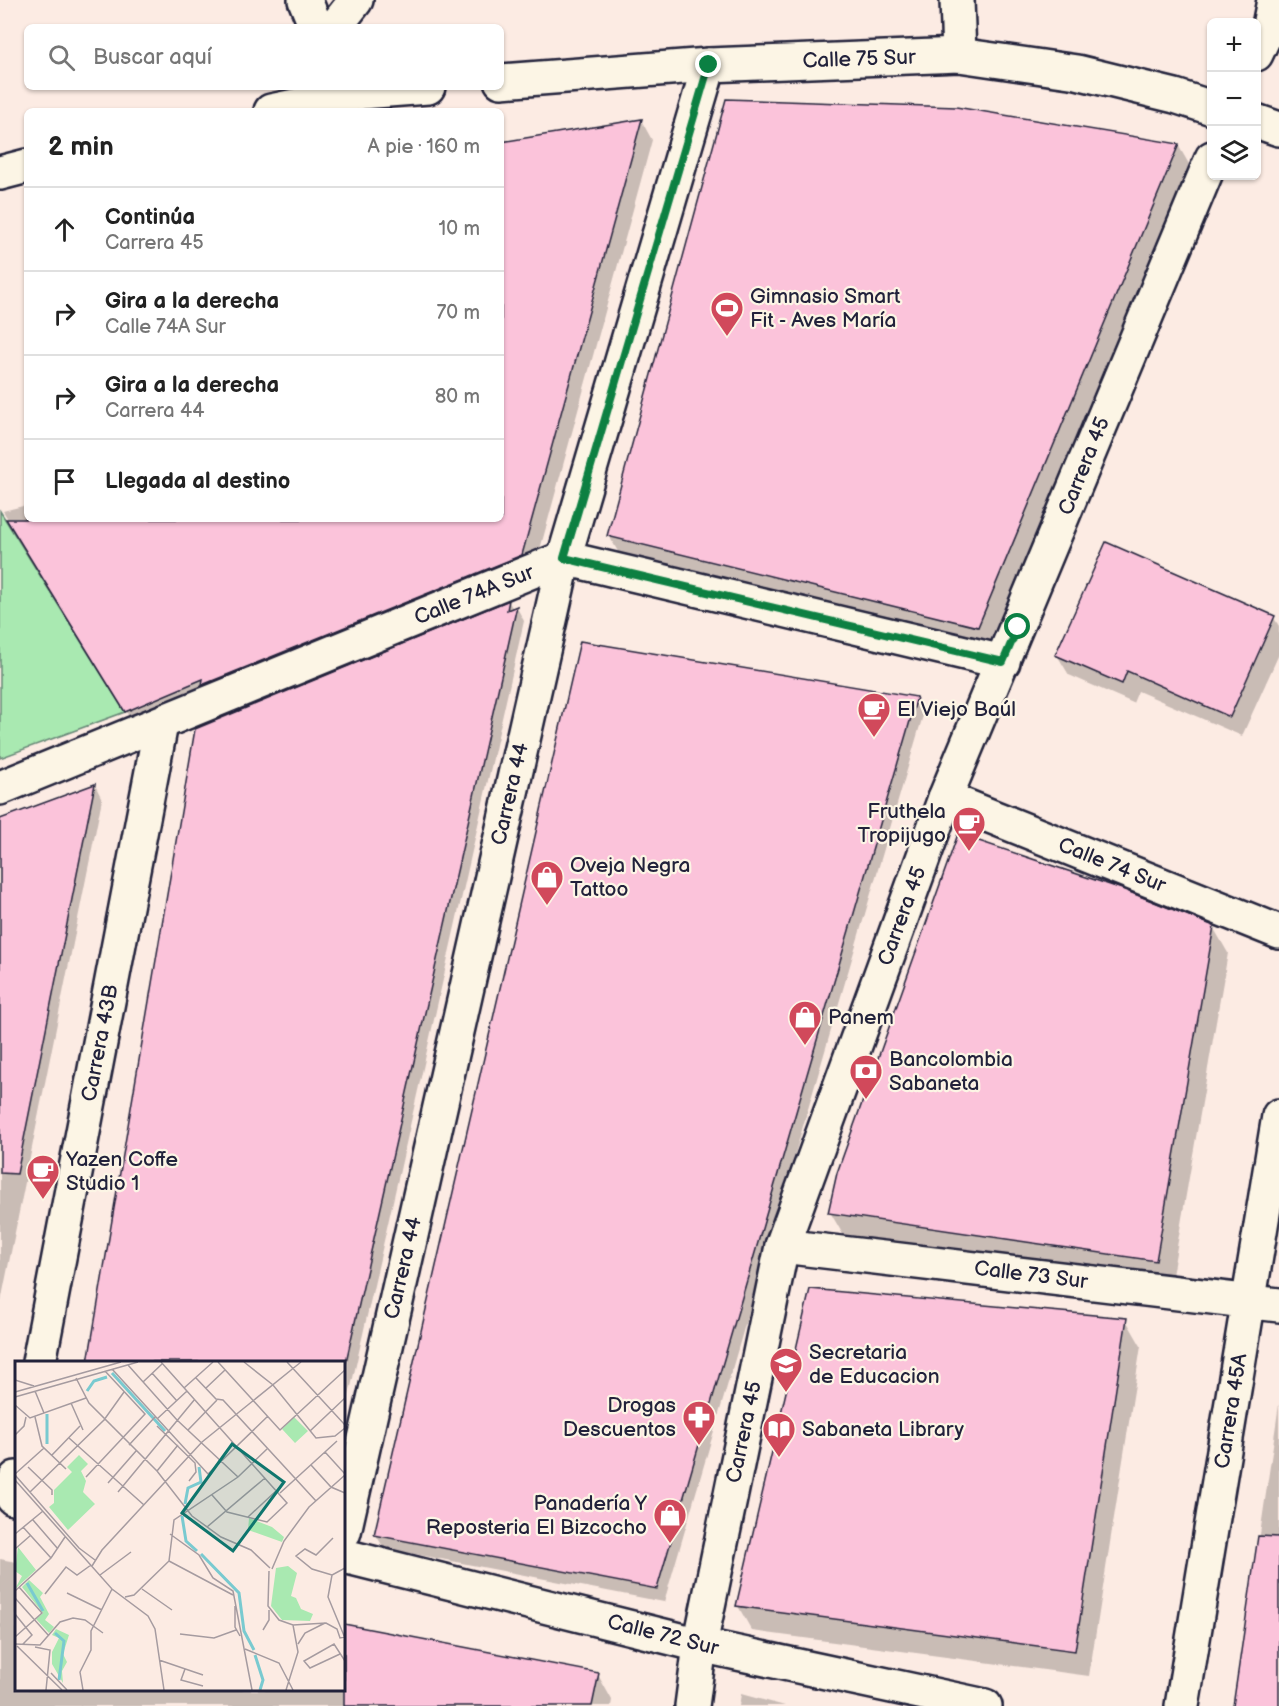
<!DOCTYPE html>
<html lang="es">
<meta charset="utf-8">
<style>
body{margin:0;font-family:"Balsamiq Sans",sans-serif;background:#f6f6f6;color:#222}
.controls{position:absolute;right:18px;top:18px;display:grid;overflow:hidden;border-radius:9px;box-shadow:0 2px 4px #0004}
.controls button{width:54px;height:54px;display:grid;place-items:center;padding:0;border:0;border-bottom:2px solid #e0e0e0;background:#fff;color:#222;font:30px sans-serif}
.stop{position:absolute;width:18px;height:18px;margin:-14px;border:4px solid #0b8043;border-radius:50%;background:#fff}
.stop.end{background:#0b8043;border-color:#fff;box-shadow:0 2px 6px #0008}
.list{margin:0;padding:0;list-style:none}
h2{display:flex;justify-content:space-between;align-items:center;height:78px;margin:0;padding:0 24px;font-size:26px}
h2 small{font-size:20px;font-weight:400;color:#767676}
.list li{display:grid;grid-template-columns:39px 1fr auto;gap:18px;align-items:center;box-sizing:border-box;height:84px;padding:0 24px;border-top:2px solid #e0e0e0}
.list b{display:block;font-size:22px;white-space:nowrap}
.list p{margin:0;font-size:20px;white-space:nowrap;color:#767676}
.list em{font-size:20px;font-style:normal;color:#767676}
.icon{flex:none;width:33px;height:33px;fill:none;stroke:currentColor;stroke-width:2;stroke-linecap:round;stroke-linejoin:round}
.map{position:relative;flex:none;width:1279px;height:1706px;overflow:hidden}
.search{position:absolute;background:#fff;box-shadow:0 2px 4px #0004;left:24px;top:24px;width:480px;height:66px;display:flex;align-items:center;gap:15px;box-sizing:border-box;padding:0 21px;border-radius:9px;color:#767676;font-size:22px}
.panel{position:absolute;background:#fff;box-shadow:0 2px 4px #0004;left:24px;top:108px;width:480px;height:414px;border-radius:9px}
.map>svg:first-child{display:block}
.park{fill:#a9e9b1;stroke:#668676;stroke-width:1.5}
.shadow{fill:#0003}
.building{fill:#fbc3da;stroke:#22223b;stroke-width:1.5}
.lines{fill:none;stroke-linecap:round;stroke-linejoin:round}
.minor-casing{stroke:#22223b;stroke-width:38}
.minor{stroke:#fcf5e5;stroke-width:33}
.route{stroke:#0b8043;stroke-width:8}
.labels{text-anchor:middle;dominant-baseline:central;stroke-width:4.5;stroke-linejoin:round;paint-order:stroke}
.street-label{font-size:21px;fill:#22223b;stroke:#fcf5e5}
.poi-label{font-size:21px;fill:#22223b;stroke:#fcf5e5;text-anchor:start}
.inset-river{fill:none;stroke:#79cad0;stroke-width:3}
.inset-road{fill:none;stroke:#a59ba0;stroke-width:1.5}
.view{fill:#0f766e;fill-opacity:0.15;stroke:#0f766e;stroke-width:3}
.inset-edge{fill:none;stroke:#22223b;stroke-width:3}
</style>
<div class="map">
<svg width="1279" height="1706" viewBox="0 0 1279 1706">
<rect width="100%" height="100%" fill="#fcebe3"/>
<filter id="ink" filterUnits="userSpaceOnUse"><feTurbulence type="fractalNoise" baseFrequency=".0167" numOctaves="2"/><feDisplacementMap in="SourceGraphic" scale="12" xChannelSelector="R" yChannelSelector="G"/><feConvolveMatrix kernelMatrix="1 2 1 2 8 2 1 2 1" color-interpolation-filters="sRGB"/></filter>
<g filter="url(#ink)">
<!-- park -->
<polygon class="park" points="0,511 125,712 0,758"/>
<!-- shadow -->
<g class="shadow">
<polygon points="641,120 652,140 533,575 138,731 3,511 27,505 27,519 501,519 501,143"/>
<polygon points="1178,145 1193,171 992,652 624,562 609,536"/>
<polygon points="1107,544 1274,618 1279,626 1279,654 1242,736 1138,691 1133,703 1069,675 1057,655"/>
<polygon points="509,602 513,609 517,608 524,621 344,1418 344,1362 89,1362 196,730"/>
<polygon points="916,698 924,712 664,1602 384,1548 376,1535"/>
<polygon points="95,785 102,799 0,1307 0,821"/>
<polygon points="1213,927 1228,953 1170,1287 845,1238 830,1212"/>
<polygon points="1126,1320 1141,1346 1089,1676 752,1631 738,1606"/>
<polygon points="1279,1404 1279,1706 1235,1706"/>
<polygon points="0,1559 16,1562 16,1690 344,1690 344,1625 598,1675 612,1700 611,1706 0,1706"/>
<polygon points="741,1694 785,1706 739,1706"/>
</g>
<!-- building -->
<g class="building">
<polygon points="726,99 956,107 1179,144 978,627 607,536"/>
<polygon points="642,119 522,555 202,685 203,679 125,712 6,519 501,519 501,142"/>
<polygon points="1106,542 1275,616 1230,717 1127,671 1122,684 1055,655"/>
<polygon points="509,600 507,610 517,606 346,1362 88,1362 195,729"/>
<polygon points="580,641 917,697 657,1589 374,1535"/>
<polygon points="95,784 17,1174 0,1173 0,819"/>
<polygon points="958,834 1122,889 1214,926 1156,1261 828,1213 837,1173"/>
<polygon points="810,1289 1127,1318 1075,1651 736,1606"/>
<polygon points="1258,1536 1279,1537 1279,1706 1233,1706"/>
<polygon points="344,1624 599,1673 592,1706 344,1706"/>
</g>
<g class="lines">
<defs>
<g id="minor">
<polyline points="305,0 316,27"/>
<polyline points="957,0 959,55"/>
<polyline points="335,27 356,0"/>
<polyline points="1256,54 1269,26 1274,0"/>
<polyline points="501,81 709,65 959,55 1077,72 1175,96 1212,108"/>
<polyline points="271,111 362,92 428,87"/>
<polyline points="1256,121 1279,129"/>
<polyline points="0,173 27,166"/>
<polyline points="0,788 564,558 1003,662"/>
<polyline points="945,798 1279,932"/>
<polyline points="782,1246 1279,1305"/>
<polyline points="39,1362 161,724"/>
<polyline points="13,1498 16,1478"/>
<polyline points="344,1532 564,558 709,65"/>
<polyline points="344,1556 700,1645 985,1706"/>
<polyline points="692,1706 700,1645 782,1246 945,798 1212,158"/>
<polyline points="1182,1706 1279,1116"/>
</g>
</defs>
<!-- minor casing -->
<use href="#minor" class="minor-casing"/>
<!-- minor -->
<use href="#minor" class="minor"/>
</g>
</g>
<g class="lines" filter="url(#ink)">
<!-- route -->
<polyline class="route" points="709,65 564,558 1003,662 1018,627"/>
</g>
<!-- icons -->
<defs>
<symbol id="stadium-pin" viewBox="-11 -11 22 30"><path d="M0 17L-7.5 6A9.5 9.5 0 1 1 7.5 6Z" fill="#d1495b" stroke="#fcf5e5"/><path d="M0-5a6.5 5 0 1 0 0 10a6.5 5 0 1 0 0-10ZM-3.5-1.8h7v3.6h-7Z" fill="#fff"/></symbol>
<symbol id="cafe-pin" viewBox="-11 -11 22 30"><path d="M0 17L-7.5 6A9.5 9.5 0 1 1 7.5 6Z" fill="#d1495b" stroke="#fcf5e5"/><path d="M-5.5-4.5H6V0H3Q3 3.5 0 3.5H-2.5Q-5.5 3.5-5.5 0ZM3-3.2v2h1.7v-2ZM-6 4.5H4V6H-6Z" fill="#fff"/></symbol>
<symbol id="shop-pin" viewBox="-11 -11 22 30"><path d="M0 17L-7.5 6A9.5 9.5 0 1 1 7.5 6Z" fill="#d1495b" stroke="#fcf5e5"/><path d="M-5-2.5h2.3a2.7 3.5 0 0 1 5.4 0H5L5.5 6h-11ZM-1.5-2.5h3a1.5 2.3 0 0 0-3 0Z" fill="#fff"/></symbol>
<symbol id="bank-pin" viewBox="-11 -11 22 30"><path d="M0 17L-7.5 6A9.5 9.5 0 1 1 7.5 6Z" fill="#d1495b" stroke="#fcf5e5"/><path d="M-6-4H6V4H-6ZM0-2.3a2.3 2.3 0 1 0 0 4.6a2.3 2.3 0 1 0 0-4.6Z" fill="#fff"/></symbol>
<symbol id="school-pin" viewBox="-11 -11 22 30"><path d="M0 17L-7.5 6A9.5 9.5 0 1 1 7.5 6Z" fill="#d1495b" stroke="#fcf5e5"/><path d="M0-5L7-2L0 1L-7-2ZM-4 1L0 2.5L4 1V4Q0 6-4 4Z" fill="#fff"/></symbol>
<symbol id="pharmacy-pin" viewBox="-11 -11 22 30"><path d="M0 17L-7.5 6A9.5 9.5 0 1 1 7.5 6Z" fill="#d1495b" stroke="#fcf5e5"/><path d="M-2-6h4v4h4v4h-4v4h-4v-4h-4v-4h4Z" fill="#fff"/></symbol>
<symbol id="library-pin" viewBox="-11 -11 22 30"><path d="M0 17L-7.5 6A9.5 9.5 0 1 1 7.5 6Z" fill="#d1495b" stroke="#fcf5e5"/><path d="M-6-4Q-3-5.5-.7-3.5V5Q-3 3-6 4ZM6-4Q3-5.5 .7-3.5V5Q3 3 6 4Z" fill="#fff"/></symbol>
</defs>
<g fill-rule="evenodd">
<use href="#stadium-pin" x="708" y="289" width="38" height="52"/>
<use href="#cafe-pin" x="855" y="690" width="38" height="52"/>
<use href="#cafe-pin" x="950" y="804" width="38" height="52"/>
<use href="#shop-pin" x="528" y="858" width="38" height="52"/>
<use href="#shop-pin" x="786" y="998" width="38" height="52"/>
<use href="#bank-pin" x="847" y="1052" width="38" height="52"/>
<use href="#cafe-pin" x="24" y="1152" width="38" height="52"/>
<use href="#school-pin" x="767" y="1345" width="38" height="52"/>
<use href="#pharmacy-pin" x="680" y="1398" width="38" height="52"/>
<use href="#library-pin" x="760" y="1410" width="38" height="52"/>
<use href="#shop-pin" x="651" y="1496" width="38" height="52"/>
</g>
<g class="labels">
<!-- street labels -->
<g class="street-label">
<text transform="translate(859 59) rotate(-2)">Calle 75 Sur</text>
<text transform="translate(1084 466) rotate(-68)">Carrera 45</text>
<text transform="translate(474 595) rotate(-22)">Calle 74A Sur</text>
<text transform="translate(510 794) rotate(-77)">Carrera 44</text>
<text transform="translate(1112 865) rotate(22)">Calle 74 Sur</text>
<text transform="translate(902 916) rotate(-70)">Carrera 45</text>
<text transform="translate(100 1043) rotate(-79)">Carrera 43B</text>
<text transform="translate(403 1268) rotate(-77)">Carrera 44</text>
<text transform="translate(1031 1275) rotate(7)">Calle 73 Sur</text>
<text transform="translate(1231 1411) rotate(-81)">Carrera 45A</text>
<text transform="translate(744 1432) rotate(-78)">Carrera 45</text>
<text transform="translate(663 1635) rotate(14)">Calle 72 Sur</text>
</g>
<!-- poi labels -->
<g class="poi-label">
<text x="750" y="296">Gimnasio Smart<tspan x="750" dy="24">Fit - Aves María</tspan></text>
<text x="897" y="709">El Viejo Baúl</text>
<text x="946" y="811" text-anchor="end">Fruthela<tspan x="946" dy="24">Tropijugo</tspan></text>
<text x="570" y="865">Oveja Negra<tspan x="570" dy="24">Tattoo</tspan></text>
<text x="828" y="1017">Panem</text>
<text x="889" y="1059">Bancolombia<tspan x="889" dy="24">Sabaneta</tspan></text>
<text x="66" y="1159">Yazen Coffe<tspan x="66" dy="24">Studio 1</tspan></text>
<text x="809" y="1352">Secretaria<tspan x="809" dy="24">de Educacion</tspan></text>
<text x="676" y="1405" text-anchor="end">Drogas<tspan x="676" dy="24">Descuentos</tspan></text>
<text x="802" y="1429">Sabaneta Library</text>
<text x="647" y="1503" text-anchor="end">Panadería Y<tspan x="647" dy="24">Reposteria El Bizcocho</tspan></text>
</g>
</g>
<!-- overview -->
<g transform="translate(15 1361)">
<rect width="330" height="330" fill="#fcebe3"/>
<path d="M14,219L28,232L25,236L34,253L30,259L39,266L34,272L21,258L28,252L7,226ZM41,268L54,274L48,293L52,301L47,310L48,322L37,303V291L44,277L37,274Z" fill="#a9e9b1"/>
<path d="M273,205L282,212L276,235L281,237L286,248L298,253L295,260L267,259L256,245L261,207Z" fill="#a9e9b1"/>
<path d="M279,56L293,70L280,82L267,68ZM64,94L73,103L66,110L71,120L68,131L80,143L53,169L34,146L39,142V129L57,111L52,106ZM234,157L257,166L269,176L267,181L233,169ZM3,186L21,209L0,228L7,215L0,210Z" fill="#a9e9b1"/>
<path class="inset-river" d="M97,12L150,70M72,30L79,20L92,16M32,83V53M170,143L173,127L186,121L184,106M167,155L171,180L182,190M186,193L224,232L229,270L239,289M12,222L28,250M40,272L49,280L44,319M240,294L248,319L245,329"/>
<path class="inset-road" d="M146,1L272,142L252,161L212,151L197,134M203,1L265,69L330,9M229,1L258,24L301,77L320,75L330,67M272,1L330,64M113,4L162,59L223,116M97,8L193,113L253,55M137,12L162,40M61,17L74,42L142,110L177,155L206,176L236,189L255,207M181,17L201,38L208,39L301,140M0,19L19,25M128,21L147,3M169,27L198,1M191,27L210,9M20,30L29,52M0,31L106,1M0,36L123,1M56,42L68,69M0,44L15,57L71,37M20,56L27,85L51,108M142,58L172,30M142,65L180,102L181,111L174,120M173,69L202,39M295,70L330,37M0,74L9,65L11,56M54,77L129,144M114,84L140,56M310,91L330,113M37,94L65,65M296,104L316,126L330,132M13,106L37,129V134M142,110L163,84M0,113L29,87M0,114L64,187L80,199M71,116L130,53L90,10M0,119L97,228L133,255L140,268L149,329M93,122L121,90M15,131L89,59L109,31M103,131L180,38M265,132L322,80M233,156L262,129M18,159L43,188M8,166L36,197M192,166L250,117M0,173L28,150M155,173L184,194L198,217L218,230L237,329M0,188L16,174M154,200L218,234M77,205L87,189L187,81L286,1M330,207L317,214L313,236L330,277M257,208L269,180L294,146L330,114M254,210L253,245L264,259L278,264L311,262L322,268L325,277L330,276M85,214L116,191M317,214L297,208L281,195L290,188L301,194L318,177M127,228L157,249M0,230L36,197L50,176M52,232L87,249M30,233L51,206L62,214L76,204M110,236L119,234L154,200L159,159L223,116L252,88M0,237L34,275M220,245V266L225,275M0,253L17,274L8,283M248,269L254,259V249M165,273L199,277L221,269M0,276L27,252L4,226M0,283L25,284L45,261L58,257L70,259L88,272M283,283L290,272L310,262M2,285L47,329M20,286L35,289L31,329M230,288L264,302L278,329M325,293L295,307L289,300L319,283L330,300M144,299L188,314M170,308L166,319L188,325M36,312L52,329M68,329L65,311L76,289V270L97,228M271,329L283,291L278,264"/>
<path class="view" d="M217,83L269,121L218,190L167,152Z"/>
<rect width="330" height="330" class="inset-edge"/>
</g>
</svg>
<div class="controls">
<button>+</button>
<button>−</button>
<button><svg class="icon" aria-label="layers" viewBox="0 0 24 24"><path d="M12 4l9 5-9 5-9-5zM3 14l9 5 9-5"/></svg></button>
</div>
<div class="stop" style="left:1018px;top:627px"></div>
<div class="stop end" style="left:709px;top:65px"></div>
<div class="search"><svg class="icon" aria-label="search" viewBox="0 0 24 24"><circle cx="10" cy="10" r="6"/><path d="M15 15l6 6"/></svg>Buscar aquí</div>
<section class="panel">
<h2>2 min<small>A pie · 160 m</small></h2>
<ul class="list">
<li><svg class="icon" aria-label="ahead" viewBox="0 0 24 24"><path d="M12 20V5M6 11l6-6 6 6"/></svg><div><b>Continúa</b><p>Carrera 45</p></div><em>10 m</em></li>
<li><svg class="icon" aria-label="right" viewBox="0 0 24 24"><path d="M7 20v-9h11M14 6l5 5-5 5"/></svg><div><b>Gira a la derecha</b><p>Calle 74A Sur</p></div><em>70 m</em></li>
<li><svg class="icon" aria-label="right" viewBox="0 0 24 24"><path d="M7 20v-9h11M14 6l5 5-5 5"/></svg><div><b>Gira a la derecha</b><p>Carrera 44</p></div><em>80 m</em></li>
<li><svg class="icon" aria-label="arrive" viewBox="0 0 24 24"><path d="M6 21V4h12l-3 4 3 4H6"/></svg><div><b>Llegada al destino</b></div></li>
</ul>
</section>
</div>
